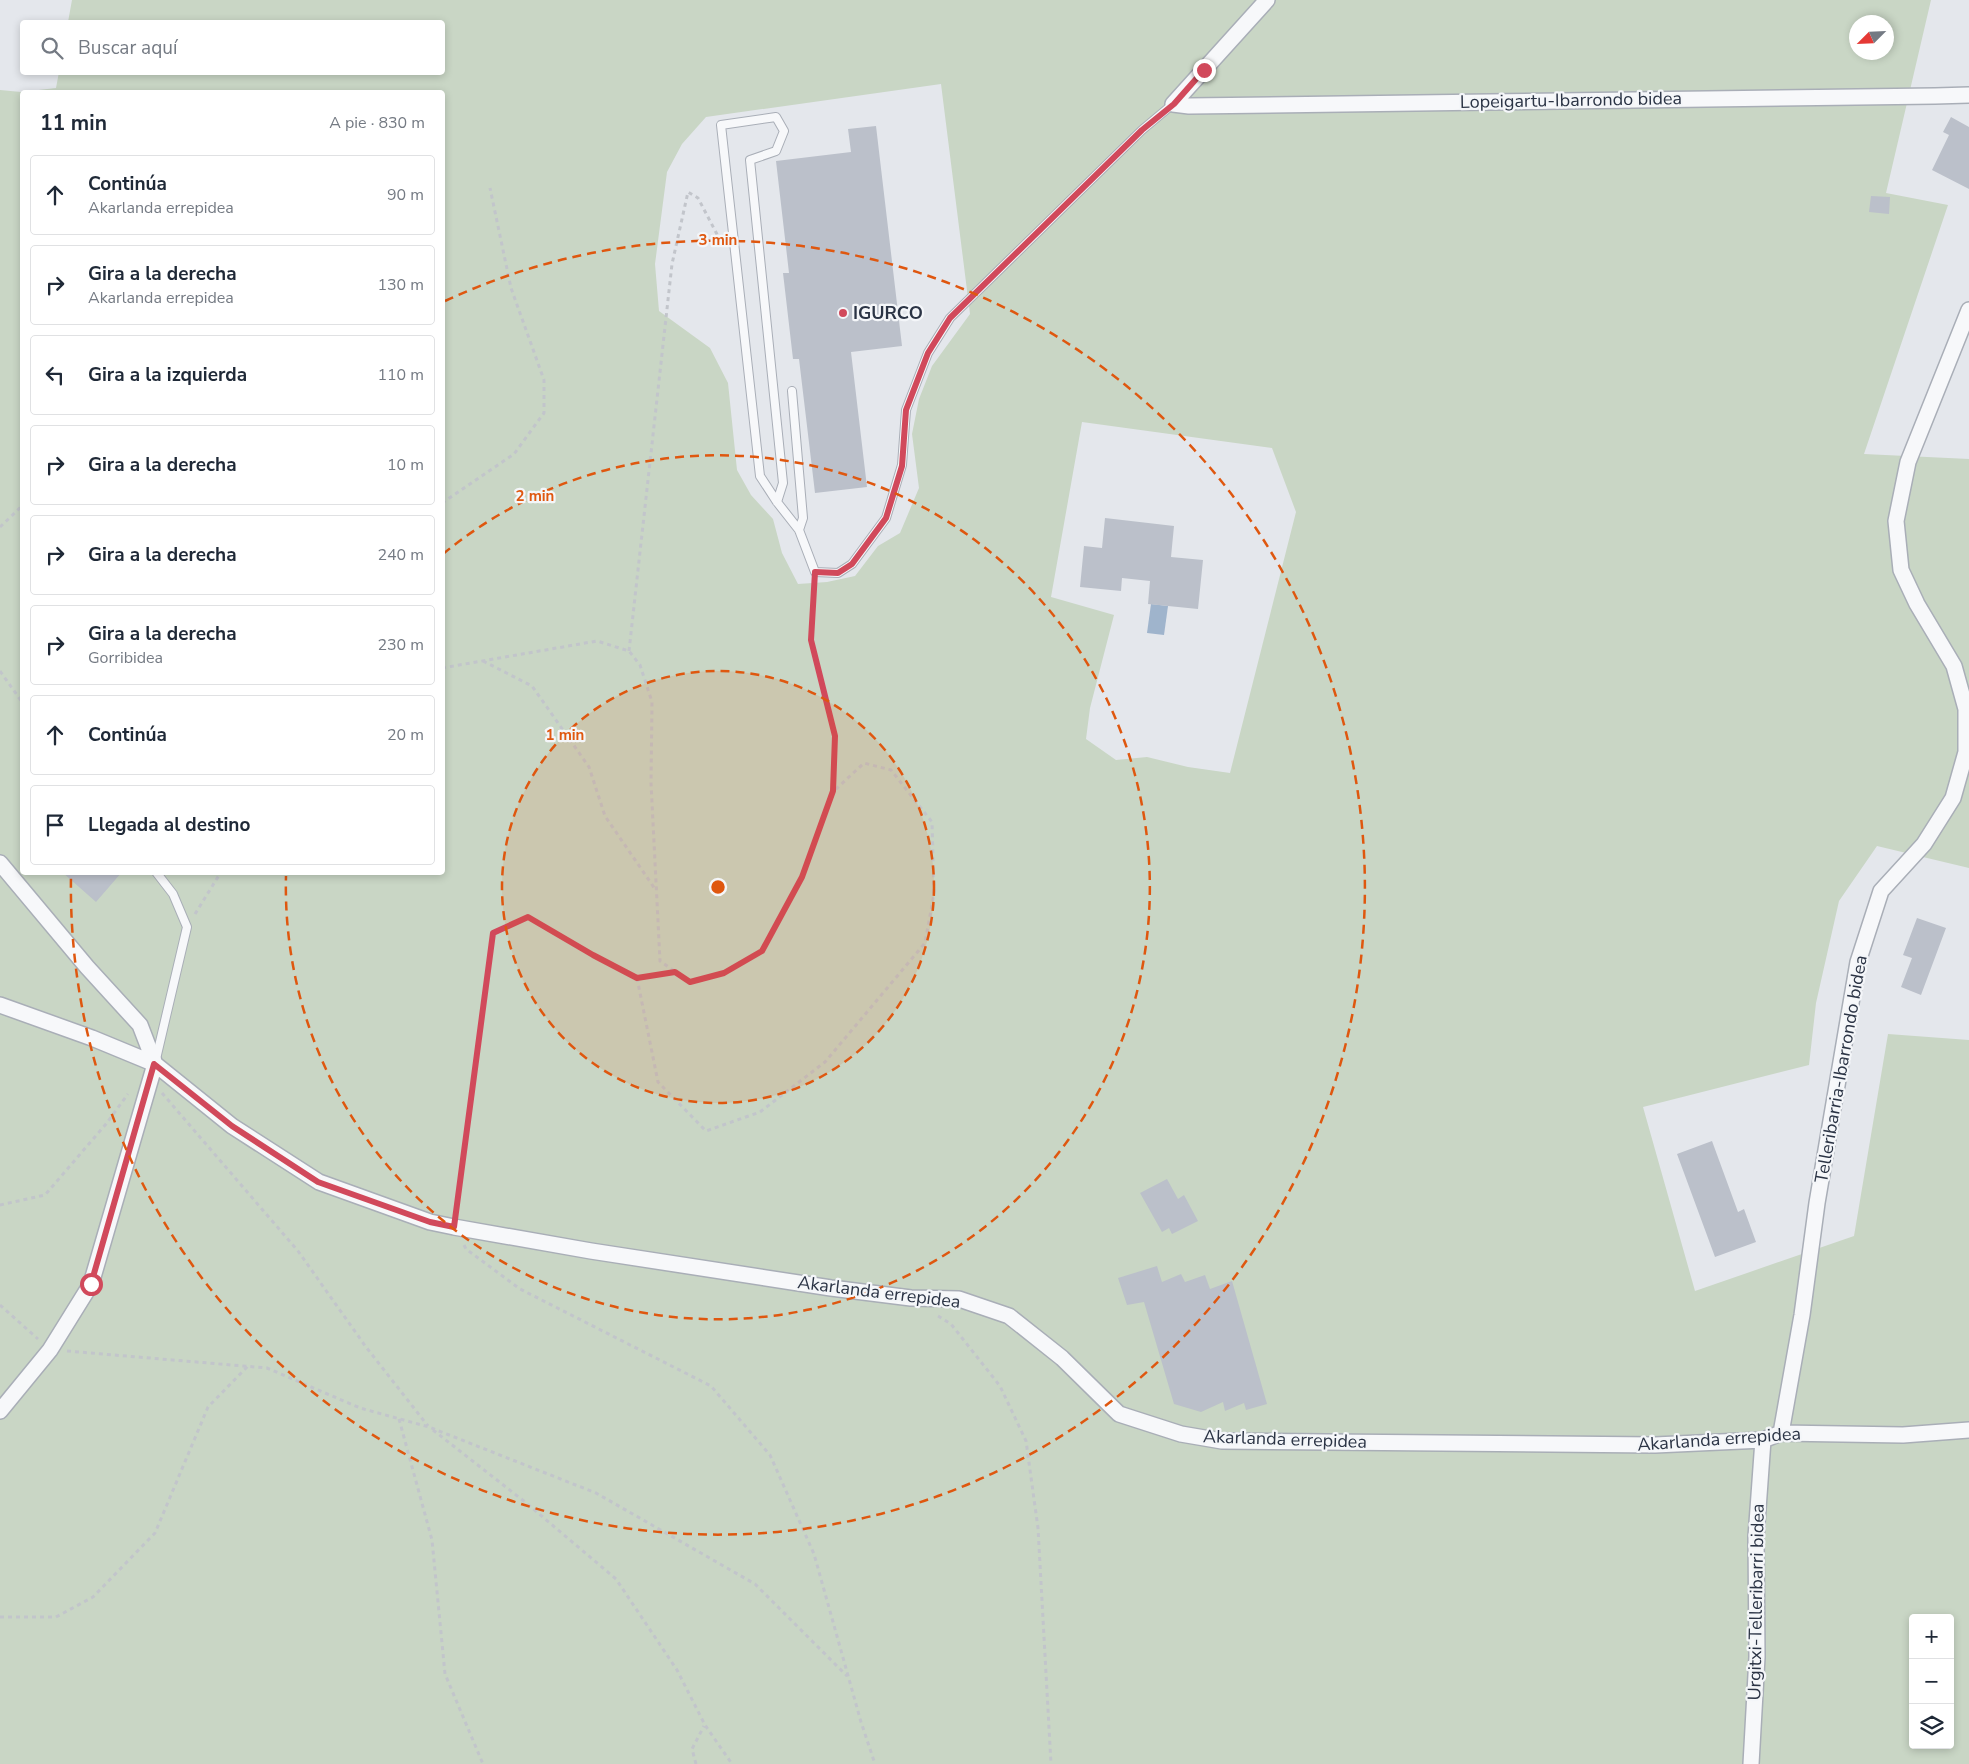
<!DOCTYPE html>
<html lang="es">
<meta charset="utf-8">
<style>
body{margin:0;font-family:"Nunito Sans",sans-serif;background:#f6f6f7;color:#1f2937}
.controls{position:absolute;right:15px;bottom:15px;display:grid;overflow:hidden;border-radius:5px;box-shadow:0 2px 8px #0003}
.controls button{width:45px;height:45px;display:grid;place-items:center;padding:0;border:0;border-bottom:1px solid #e0e1e3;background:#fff;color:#1f2937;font:25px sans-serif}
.compass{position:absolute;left:1849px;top:15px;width:45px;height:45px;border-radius:50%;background:#fff;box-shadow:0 2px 8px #0003;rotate:246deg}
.stop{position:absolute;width:15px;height:15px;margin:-11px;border:4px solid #d1495b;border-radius:50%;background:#fff}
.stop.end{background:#d1495b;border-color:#fff;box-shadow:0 1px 5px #0008}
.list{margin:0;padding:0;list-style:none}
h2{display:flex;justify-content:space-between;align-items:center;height:65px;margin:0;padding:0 20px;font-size:21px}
h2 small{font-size:16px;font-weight:400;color:#747a83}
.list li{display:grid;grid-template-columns:32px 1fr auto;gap:15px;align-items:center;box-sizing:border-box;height:80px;margin:0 10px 10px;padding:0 10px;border:1px solid #e0e1e3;border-radius:5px}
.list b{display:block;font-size:19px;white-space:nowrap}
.list p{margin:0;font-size:16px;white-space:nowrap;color:#747a83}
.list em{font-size:16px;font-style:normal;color:#747a83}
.icon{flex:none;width:28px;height:28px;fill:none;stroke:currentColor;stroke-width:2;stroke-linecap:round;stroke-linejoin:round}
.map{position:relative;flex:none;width:1969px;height:1764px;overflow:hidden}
.search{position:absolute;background:#fff;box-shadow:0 2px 8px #0003;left:20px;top:20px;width:425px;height:55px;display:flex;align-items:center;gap:12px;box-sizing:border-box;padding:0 18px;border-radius:5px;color:#747a83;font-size:19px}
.panel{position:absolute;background:#fff;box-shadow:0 2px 8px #0003;left:20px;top:90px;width:425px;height:785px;border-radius:5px}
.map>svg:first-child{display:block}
.green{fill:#c9d6c5;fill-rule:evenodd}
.water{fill:#9fb4cc}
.building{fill:#bbc0ca}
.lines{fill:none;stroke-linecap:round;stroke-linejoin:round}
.service-casing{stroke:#a9aeb7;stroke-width:10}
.minor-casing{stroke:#a9aeb7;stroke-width:18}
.path{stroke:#c2c5cb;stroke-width:3;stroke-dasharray:4 4;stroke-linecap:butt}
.service{stroke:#f7f8fa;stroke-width:8}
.minor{stroke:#f7f8fa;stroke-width:15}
.route{stroke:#d1495b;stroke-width:6}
.ring{fill:none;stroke:#df570f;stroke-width:2.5;stroke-dasharray:9 6}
.poi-dot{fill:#d1495b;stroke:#f4f6f9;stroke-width:2}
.labels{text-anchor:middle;stroke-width:4.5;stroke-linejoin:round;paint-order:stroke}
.street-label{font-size:18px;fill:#2b3445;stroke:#f4f6f9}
.poi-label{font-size:18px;font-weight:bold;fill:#2b3445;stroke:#f4f6f9;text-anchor:start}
.centre{fill:#df570f;stroke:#f4f6f9;stroke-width:2.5}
.ring-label{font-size:15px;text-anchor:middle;font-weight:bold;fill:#df570f;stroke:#f4f6f9;stroke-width:4.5;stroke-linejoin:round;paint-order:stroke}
</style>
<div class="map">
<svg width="1969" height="1764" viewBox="0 0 1969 1764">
<rect width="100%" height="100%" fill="#e4e7ec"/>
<path class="green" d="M72 0H1931L1886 193 1948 205 1864 454 1969 459V868L1877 846 1839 901 1816 1003 1809 1065 1643 1107 1695 1291 1854 1236 1888 1034 1969 1040V1764H0V90L21 92 56 88 59 72H442V22H68ZM1856 22H1886V52H1856ZM941 84 970 314 932 366 919 399 912 434 919 488 900 533 878 546 855 576 827 582 798 584 782 553 773 519 751 495 737 470 728 383 710 348 659 311 655 264 667 172 682 144 706 117ZM22 92H442V872H22ZM1082 422 1272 448 1296 512 1230 773 1188 767 1147 757 1116 760 1086 739 1090 708 1114 615 1051 597ZM1913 1618H1950V1745H1913Z"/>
<path class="water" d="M1151 604 1168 606 1164 635 1147 633Z"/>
<path class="building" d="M1951 117 1969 127V189L1932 170 1949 135 1943 132Z
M876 126 902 346 851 352 867 487 815 493 799 359H793L783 273H789L776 161 851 152 848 129Z
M1871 196 1890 197 1889 214 1869 212Z
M1105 518 1174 526 1171 557 1203 560 1198 609 1148 604 1150 581 1122 578 1121 591 1080 587 1084 546 1102 548Z
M62 872H122L96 902Z
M1917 918 1946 928 1921 995 1901 987 1912 958 1903 955Z
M1712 1141 1738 1212 1744 1209 1756 1242 1715 1257 1677 1154Z
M1167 1179 1178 1199 1184 1195 1198 1221 1172 1234 1169 1228 1162 1232 1140 1193Z
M1157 1266 1162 1282 1181 1274 1185 1282 1205 1275 1210 1289 1232 1281 1267 1404 1246 1410 1244 1403 1225 1411 1223 1402 1201 1412 1174 1404 1144 1302 1127 1305 1118 1278Z"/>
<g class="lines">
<g class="service-casing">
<path id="service" d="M792 391 803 518 799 530
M777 502 783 483 750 160 776 151 784 131 776 117 721 125 760 476 777 502 799 530 815 572 838 573 852 564 886 518 902 465 906 410 928 353 950 318 1142 130 1173 104
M156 1059 187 927 173 894 156 872"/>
</g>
<g class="minor-casing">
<path id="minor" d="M1173 104 1189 106 1935 96 1969 95
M1173 104 1267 0
M0 863 87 967 140 1025 155 1064 232 1126 319 1182 430 1222 454 1227 591 1251 831 1288 911 1298 959 1299 1009 1316 1062 1358 1119 1414 1181 1434 1222 1441 1655 1445 1763 1440 1781 1433 1903 1435 1969 1430
M0 1005 92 1038 155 1064 91 1284 50 1350 0 1411
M1781 1433 1802 1315 1817 1203 1858 962 1881 891 1924 844 1953 798 1966 752V709L1954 666 1917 604 1901 570 1896 521 1908 462 1969 310
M1751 1764 1757 1657 1756 1537 1763 1440"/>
</g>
<path class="path" d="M442 503 514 454 544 413V380L511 288 490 188
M0 527 22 506
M629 651 672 264 688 192 698 198 720 240
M483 661 532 686 589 767 605 816 655 889
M442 668 597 641 629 651 640 665 652 702 651 783 660 961 690 982 724 973 762 951 802 877 833 791 835 736 811 640 814 582
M0 671 22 702
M195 914 221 872
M637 978 658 1082 706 1131 760 1112 825 1062 925 943 934 894 932 822 891 770 864 763 834 791
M162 1093 298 1251 366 1347 428 1426
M0 1205 45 1195 106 1124 128 1094
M456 1211 493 933 528 917 593 955 637 978 675 972
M464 1245 466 1249 520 1289 711 1386 770 1455 814 1554 861 1722 875 1764
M0 1305 38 1339
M938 1316 951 1324 1000 1386 1026 1441 1038 1528 1051 1764
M67 1351 267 1368 360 1408 429 1427 596 1493 755 1584 847 1676
M399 1419 432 1540 445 1674 483 1764
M433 1430 525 1502 616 1579 677 1670 705 1725 732 1764
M0 1617H56L93 1597 155 1533 208 1407 248 1366
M696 1764 692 1749 704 1726"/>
<use href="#service" class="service"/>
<use href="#minor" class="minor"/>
</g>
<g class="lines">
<path class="route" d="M91 1284 154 1064 232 1126 318 1182 430 1222 454 1227 493 933 528 917 593 955 637 978 675 972 690 982 724 973 762 951 802 877 833 791 835 736 811 640 815 572 838 573 852 564 886 518 902 466 906 410 928 353 950 318 1142 130 1174 104 1204 70"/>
</g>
<circle cx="718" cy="887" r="216" fill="#df570f" fill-opacity=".12"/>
<g class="ring">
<circle cx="718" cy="887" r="216"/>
<path d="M443 554A432 432 0 1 1 286 876"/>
<path d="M445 301A647 647 0 1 1 71 876"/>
</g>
<circle class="poi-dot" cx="843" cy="313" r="5"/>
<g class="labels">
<g class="street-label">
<text transform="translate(1571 100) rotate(-1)" y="6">Lopeigartu-Ibarrondo bidea</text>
<text transform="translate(1841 1069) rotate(-80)" y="6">Telleribarria-Ibarrondo bidea</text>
<text transform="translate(879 1292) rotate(7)" y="6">Akarlanda errepidea</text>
<text transform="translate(1285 1439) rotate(2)" y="6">Akarlanda errepidea</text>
<text transform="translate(1719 1439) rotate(-4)" y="6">Akarlanda errepidea</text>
<text transform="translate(1756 1602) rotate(-89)" y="6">Urgitxi-Telleribarri bidea</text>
</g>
<g class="poi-label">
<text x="853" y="319">IGURCO</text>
</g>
</g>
<circle cx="718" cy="887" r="8" class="centre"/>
<g class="ring-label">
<text x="718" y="245">3 min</text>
<text x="535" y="501">2 min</text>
<text x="565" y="740">1 min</text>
</g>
</svg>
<div class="controls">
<button>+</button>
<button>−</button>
<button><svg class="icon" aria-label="layers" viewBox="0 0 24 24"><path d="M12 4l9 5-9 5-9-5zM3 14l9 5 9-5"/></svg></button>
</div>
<svg class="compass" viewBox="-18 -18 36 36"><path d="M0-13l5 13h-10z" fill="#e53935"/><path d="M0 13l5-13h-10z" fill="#747a83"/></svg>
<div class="stop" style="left:91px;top:1284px"></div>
<div class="stop end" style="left:1204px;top:70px"></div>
<div class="search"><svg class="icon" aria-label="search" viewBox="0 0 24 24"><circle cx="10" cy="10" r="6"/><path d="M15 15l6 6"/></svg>Buscar aquí</div>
<section class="panel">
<h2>11 min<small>A pie · 830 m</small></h2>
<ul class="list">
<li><svg class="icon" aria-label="ahead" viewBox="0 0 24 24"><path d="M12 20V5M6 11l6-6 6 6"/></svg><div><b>Continúa</b><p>Akarlanda errepidea</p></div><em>90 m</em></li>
<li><svg class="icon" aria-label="right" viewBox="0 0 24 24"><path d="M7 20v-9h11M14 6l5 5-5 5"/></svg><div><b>Gira a la derecha</b><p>Akarlanda errepidea</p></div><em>130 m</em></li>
<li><svg class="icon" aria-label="left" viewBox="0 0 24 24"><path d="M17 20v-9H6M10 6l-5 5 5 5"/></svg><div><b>Gira a la izquierda</b></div><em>110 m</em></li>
<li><svg class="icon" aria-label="right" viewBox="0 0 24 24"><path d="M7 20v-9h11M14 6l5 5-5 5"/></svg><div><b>Gira a la derecha</b></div><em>10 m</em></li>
<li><svg class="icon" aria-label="right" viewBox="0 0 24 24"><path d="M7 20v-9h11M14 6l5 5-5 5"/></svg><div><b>Gira a la derecha</b></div><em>240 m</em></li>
<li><svg class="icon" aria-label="right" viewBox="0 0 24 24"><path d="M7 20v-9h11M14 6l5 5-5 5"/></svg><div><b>Gira a la derecha</b><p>Gorribidea</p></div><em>230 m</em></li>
<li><svg class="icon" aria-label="ahead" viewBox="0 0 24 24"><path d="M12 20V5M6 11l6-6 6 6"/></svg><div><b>Continúa</b></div><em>20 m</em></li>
<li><svg class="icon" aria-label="arrive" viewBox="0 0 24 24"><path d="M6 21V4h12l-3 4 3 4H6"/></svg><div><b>Llegada al destino</b></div></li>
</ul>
</section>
</div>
